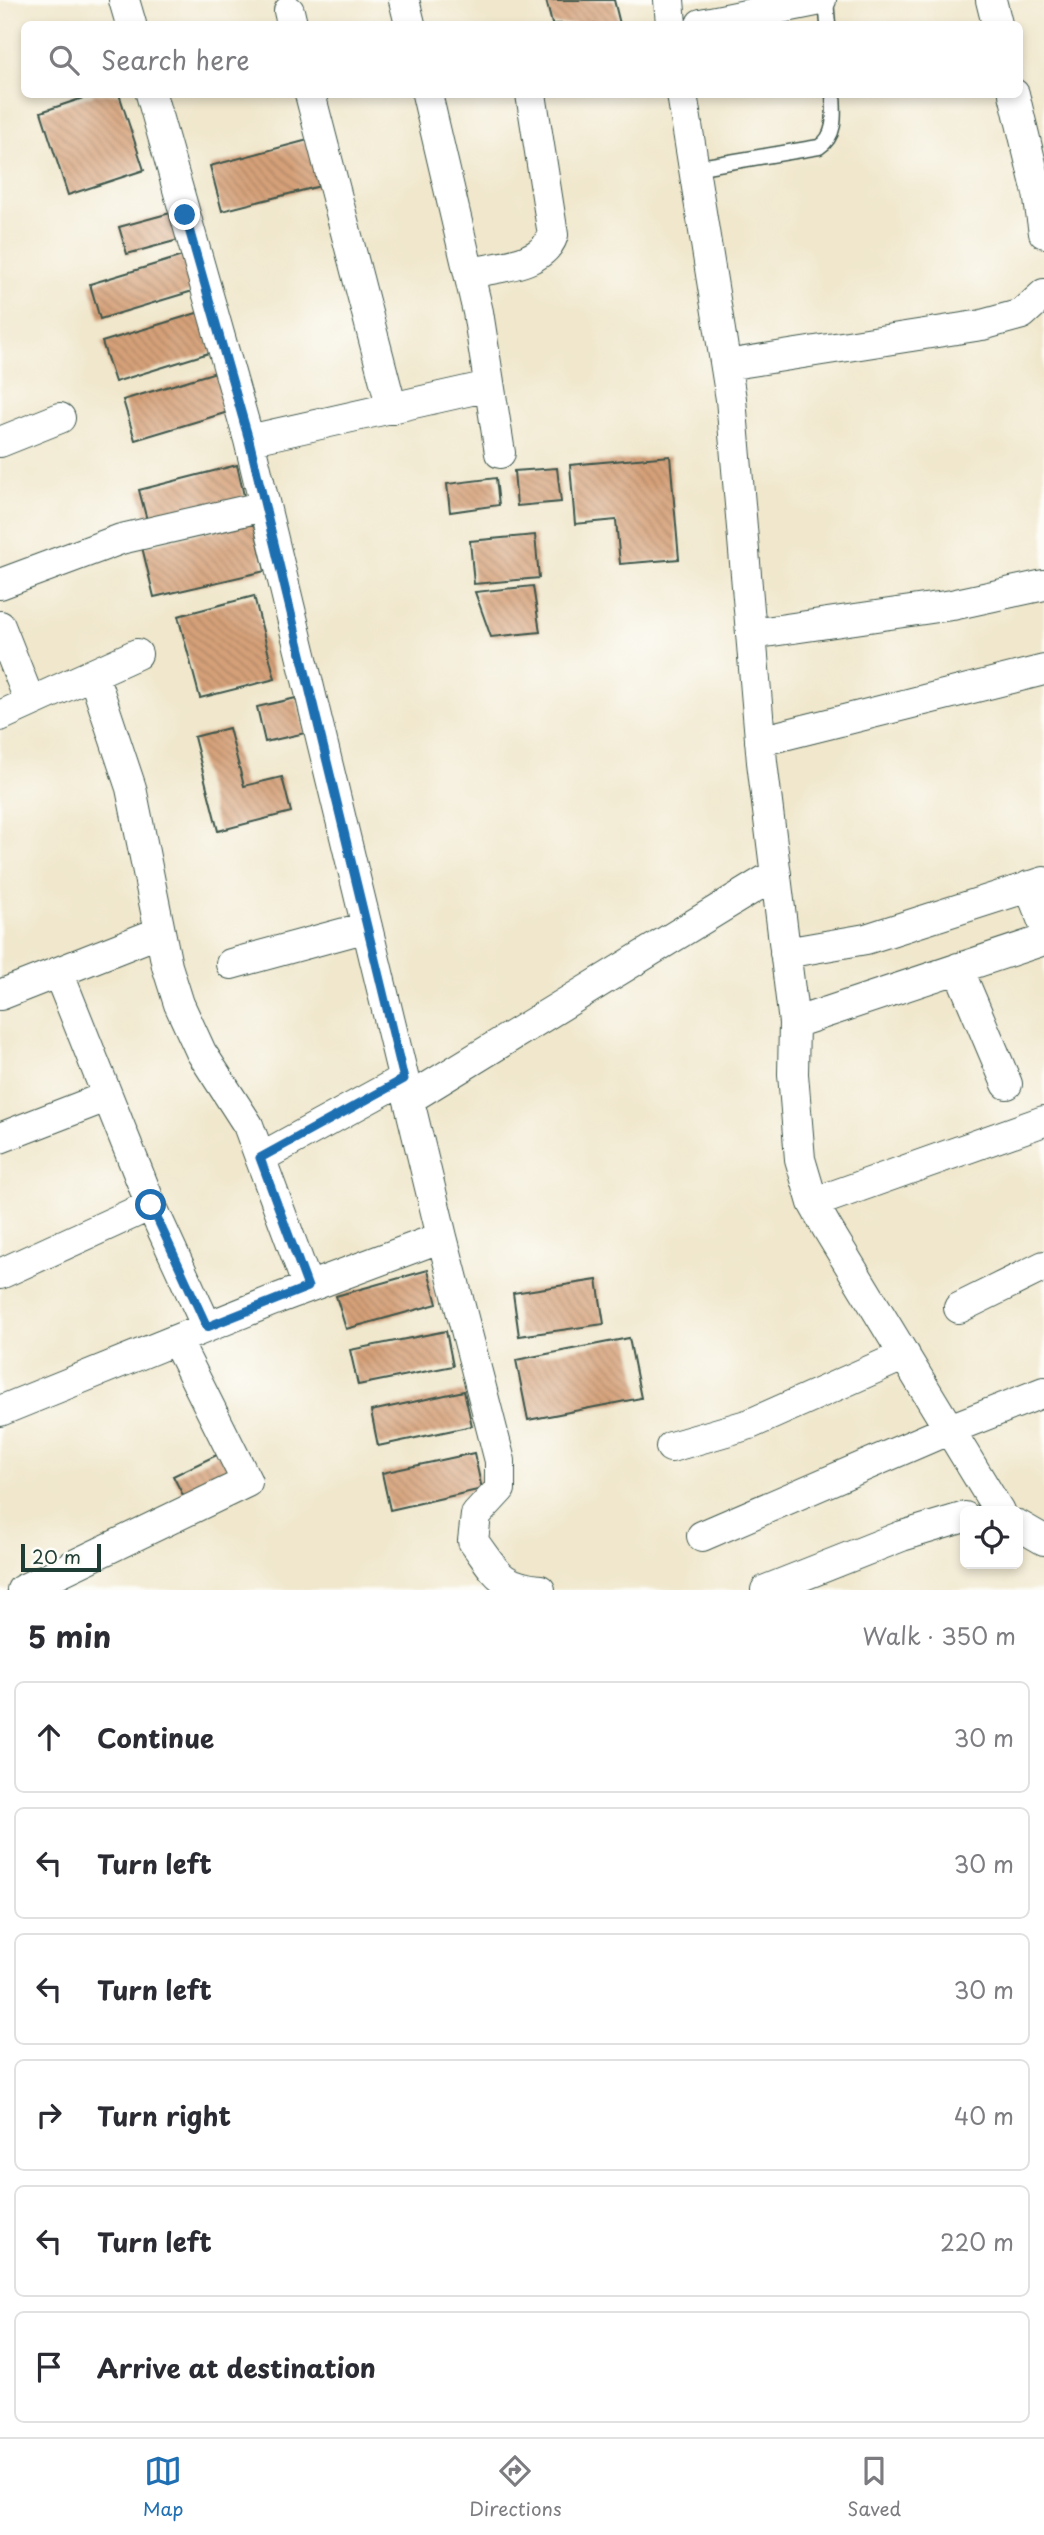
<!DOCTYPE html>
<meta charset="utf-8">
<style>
body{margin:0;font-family:"Playpen Sans",sans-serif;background:#f2f2f3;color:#2b2b33}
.controls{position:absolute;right:21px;bottom:21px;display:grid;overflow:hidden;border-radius:10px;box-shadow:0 4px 10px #0003}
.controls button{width:63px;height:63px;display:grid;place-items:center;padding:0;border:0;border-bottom:2px solid #e1e1e2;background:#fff;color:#2b2b33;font:35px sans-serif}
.scale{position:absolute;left:21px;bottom:18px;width:80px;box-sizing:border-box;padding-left:7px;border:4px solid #1f3d34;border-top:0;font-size:19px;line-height:24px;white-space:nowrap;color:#1f3d34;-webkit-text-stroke:5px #fdfcf7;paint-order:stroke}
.stop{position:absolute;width:21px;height:21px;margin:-16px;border:5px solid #1f6fb2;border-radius:50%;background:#fff}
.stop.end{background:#1f6fb2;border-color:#fff;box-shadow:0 2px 7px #0008}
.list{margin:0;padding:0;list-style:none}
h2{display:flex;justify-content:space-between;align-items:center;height:91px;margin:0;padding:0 28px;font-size:30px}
h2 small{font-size:23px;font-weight:400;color:#7c7c81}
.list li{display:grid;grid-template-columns:46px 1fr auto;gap:21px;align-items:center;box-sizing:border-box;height:112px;margin:0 14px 14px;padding:0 14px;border:2px solid #e1e1e2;border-radius:10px}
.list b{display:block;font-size:26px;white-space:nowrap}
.list em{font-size:23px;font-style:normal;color:#7c7c81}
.icon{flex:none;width:38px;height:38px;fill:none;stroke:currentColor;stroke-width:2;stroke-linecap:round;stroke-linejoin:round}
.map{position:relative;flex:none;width:1044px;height:1590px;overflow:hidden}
.search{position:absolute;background:#fff;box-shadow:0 4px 10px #0003;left:21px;right:21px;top:21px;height:77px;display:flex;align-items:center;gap:18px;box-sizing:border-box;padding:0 24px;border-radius:10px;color:#7c7c81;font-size:26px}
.sheet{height:847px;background:#fff}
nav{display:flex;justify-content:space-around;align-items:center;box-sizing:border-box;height:98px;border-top:2px solid #e1e1e2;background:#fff;font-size:19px;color:#7c7c81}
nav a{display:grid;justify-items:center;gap:4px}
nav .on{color:#1f6fb2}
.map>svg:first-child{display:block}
.building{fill:url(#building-back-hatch)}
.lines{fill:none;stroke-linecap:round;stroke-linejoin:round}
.lane-casing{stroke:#3e564b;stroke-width:17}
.street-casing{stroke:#3e564b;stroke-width:32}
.lane{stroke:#fff;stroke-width:14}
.street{stroke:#fff;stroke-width:30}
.route{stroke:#1f6fb2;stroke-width:9}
</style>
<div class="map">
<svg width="1044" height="1590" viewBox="0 0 1044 1590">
<defs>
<pattern id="building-back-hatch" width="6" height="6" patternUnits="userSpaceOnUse" patternTransform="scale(1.75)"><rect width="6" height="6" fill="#d6a179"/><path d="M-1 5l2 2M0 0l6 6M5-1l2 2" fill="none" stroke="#ad8464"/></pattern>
</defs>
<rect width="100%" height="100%" fill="#fdfcf7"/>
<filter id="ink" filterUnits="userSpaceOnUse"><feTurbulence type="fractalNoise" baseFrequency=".0143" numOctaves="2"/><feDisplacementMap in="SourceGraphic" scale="14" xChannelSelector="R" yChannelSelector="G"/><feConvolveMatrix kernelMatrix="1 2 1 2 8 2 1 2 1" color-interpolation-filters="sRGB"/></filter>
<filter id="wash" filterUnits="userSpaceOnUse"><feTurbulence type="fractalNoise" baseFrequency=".00686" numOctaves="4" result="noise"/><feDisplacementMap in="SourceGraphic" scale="28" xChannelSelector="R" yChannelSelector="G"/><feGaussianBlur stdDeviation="1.57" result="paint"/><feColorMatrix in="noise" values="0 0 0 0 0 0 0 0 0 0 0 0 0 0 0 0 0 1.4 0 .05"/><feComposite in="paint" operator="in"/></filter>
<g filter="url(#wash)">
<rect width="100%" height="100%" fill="#f0e7cc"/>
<g id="blocks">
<path class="building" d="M546 0H614L620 24H552Z
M95 94H119L144 170 68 195 41 112Z
M308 140 320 186 222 211 210 166Z
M174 212 182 239 127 254 119 227Z
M186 255 196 290 100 319 90 284Z
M200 312 212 352 115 382 102 342Z
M216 372 228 412 135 440 123 400Z
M670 456 679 559 620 564 616 520 575 524 570 465Z
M237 465 245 500 148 524 139 490Z
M557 468 561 502 517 506 514 471Z
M496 478 499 505 450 512 447 484Z
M253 521 265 571 154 597 142 547Z
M535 535 539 578 474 584 470 541Z
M533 586 540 632 491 637 475 592Z
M254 596 275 679 200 698 178 616Z
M296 698 305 733 265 742 257 707Z
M229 728 244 786 282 777 291 812 218 831 194 737Z
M428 1270 437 1304 346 1329 336 1296Z
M597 1280 604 1324 519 1336 513 1293Z
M446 1331 453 1366 358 1385 350 1350Z
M629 1338 641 1398 528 1420 516 1360Z
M464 1391 472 1426 378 1446 371 1411Z
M227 1450 240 1477 187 1503 173 1476Z
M474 1453 482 1489 390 1510 382 1473Z"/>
</g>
</g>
<g filter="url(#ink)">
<use href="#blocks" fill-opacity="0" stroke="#3e564b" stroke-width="2"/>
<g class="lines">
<g class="lane-casing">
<path id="lane" d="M826 0 828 24
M694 168 819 147C837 136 834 113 833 94"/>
</g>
<g class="street-casing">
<path id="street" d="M124 0 131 24
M404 0 410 24
M669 0 671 24
M991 0 997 24
M289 11 292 24
M701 24 821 0
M151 94 249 440 442 1237 500 1461V1489L476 1515 473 1541C496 1572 499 1586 540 1590
M310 94 392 409
M427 94 478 312 500 453
M682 94 731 399 762 762 794 1023 793 1074 800 1159 813 1203 827 1228 999 1511
M1014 94 1038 193 1044 233
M469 273C496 267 543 266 553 235L531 94
M726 365 982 325 1022 314 1044 294
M249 440 489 386
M0 442 60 418
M0 584 121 539 265 506
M0 626 30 702
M751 634 952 605 1044 585
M93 674 131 788 167 966 179 1004 201 1052 248 1125 308 1287
M0 716 137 654
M760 741 1044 670
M1029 886 1044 924
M785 953 866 939 1044 882
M231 964 367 927
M958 968 1007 1084
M58 972 151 1205 207 1327
M0 995 160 932
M794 1023 1044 940
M409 1099 776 874
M0 1138 106 1097
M260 1158 404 1079
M813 1203 1044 1121
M0 1274 151 1205
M959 1308 1044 1266
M0 1411 279 1298 442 1237
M671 1447 750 1424 905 1355
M1018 1525 1044 1540
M702 1536 950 1429 1044 1392
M22 1590 247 1482 176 1340
M766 1590 902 1536 965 1517"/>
</g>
<use href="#lane" class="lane"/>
<use href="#street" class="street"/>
</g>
</g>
<g class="lines" filter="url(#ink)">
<path class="route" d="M151 1205 207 1327 308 1287 260 1158 404 1079 249 440 185 215"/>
</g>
</svg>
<div class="controls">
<button><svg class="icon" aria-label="locate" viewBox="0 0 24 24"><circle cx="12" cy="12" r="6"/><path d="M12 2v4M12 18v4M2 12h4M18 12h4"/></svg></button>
</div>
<div class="scale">20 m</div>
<div class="stop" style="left:151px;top:1205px"></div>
<div class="stop end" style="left:185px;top:215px"></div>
<div class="search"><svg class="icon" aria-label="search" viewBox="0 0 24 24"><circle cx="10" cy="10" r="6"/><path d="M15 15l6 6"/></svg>Search here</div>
</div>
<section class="sheet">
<h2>5 min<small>Walk · 350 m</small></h2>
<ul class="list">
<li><svg class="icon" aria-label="ahead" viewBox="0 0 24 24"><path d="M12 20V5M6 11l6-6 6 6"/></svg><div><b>Continue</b></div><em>30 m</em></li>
<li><svg class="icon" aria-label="left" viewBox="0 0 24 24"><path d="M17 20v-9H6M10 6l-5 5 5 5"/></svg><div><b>Turn left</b></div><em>30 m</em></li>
<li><svg class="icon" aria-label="left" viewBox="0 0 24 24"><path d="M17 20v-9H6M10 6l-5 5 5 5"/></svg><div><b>Turn left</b></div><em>30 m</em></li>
<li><svg class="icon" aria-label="right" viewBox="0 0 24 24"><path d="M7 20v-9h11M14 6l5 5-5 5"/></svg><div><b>Turn right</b></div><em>40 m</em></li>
<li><svg class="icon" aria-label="left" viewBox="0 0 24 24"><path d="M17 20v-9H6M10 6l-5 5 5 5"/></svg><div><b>Turn left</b></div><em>220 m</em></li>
<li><svg class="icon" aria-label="arrive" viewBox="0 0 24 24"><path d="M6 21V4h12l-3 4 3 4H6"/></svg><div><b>Arrive at destination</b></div></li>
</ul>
</section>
<nav>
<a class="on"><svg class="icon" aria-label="map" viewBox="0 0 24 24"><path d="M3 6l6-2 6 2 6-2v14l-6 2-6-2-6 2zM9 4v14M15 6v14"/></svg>Map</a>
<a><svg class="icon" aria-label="directions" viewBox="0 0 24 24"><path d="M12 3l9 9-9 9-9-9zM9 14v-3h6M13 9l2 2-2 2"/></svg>Directions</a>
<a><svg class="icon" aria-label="saved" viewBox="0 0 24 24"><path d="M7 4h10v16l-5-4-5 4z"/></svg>Saved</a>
</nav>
